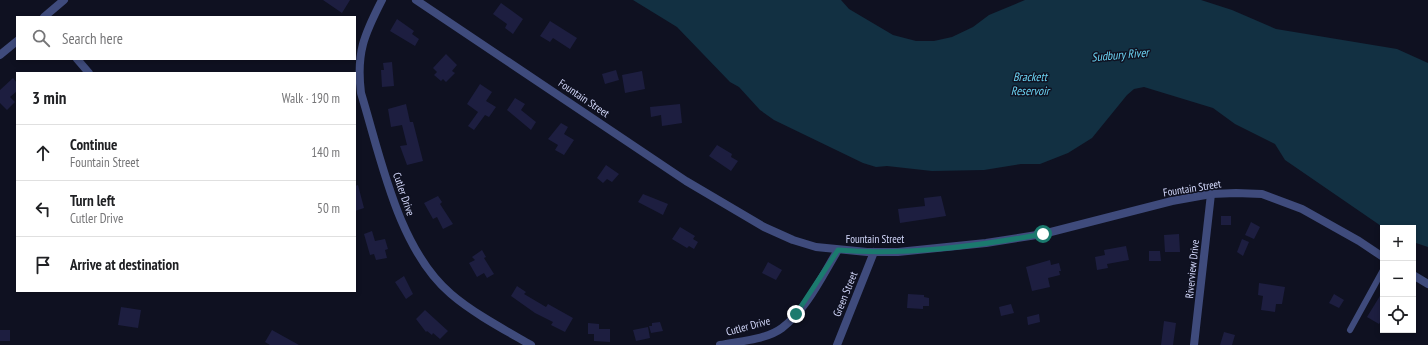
<!DOCTYPE html>
<meta charset="utf-8">
<style>
body{margin:0;font-family:"PT Sans Narrow",sans-serif;background:#f6f6f6;color:#202124}
.controls{position:absolute;right:12px;bottom:12px;display:grid;overflow:hidden;border-radius:0px;box-shadow:0 2px 6px #0003}
.controls button{width:36px;height:36px;display:grid;place-items:center;padding:0;border:0;border-bottom:1px solid #e0e0e0;background:#fff;color:#202124;font:20px sans-serif}
.stop{position:absolute;width:12px;height:12px;margin:-9px;border:3px solid #1b7a6e;border-radius:50%;background:#fff}
.stop.end{background:#1b7a6e;border-color:#fff;box-shadow:0 1px 4px #0008}
.list{margin:0;padding:0;list-style:none}
h2{display:flex;justify-content:space-between;align-items:center;height:52px;margin:0;padding:0 16px;font-size:17px}
h2 small{font-size:13px;font-weight:400;color:#757577}
.list li{display:grid;grid-template-columns:26px 1fr auto;gap:12px;align-items:center;box-sizing:border-box;height:56px;padding:0 16px;border-top:1px solid #e0e0e0}
.list b{display:block;font-size:15px;white-space:nowrap}
.list p{margin:0;font-size:13px;white-space:nowrap;color:#757577}
.list em{font-size:13px;font-style:normal;color:#757577}
.icon{flex:none;width:22px;height:22px;fill:none;stroke:currentColor;stroke-width:2;stroke-linecap:round;stroke-linejoin:round}
.map{position:relative;flex:none;width:1428px;height:345px;overflow:hidden}
.search{position:absolute;background:#fff;box-shadow:0 2px 6px #0003;left:16px;top:16px;width:340px;height:44px;display:flex;align-items:center;gap:10px;box-sizing:border-box;padding:0 14px;border-radius:0px;color:#757577;font-size:15px}
.panel{position:absolute;background:#fff;box-shadow:0 2px 6px #0003;left:16px;top:72px;width:340px;height:220px;border-radius:0px}
.map>svg:first-child{display:block}
.water{fill:#123042}
.building{fill:#1d1e40}
.lines{fill:none;stroke-linecap:round;stroke-linejoin:round}
.service{stroke:#3f4b7c;stroke-width:6}
.minor{stroke:#3f4b7c;stroke-width:8}
.tertiary{stroke:#3f4b7c;stroke-width:8}
.route{stroke:#1b7a6e;stroke-width:5}
.labels{text-anchor:middle;stroke-width:3;stroke-linejoin:round;paint-order:stroke}
.street-label{font-size:11px;fill:#d3d8fb;stroke:#0f1121}
.water-label{font-size:12px;font-style:italic;fill:#6bd3f2;stroke:#0f1121}
</style>
<div class="map">
<svg width="1428" height="345" viewBox="0 0 1428 345">
<rect width="100%" height="100%" fill="#0f1121"/>
<path class="water" d="M633 0H841L849 9 893 35 916 41H934L952 37 973 27 989 15 1025 0H1201L1232 10 1276 29 1397 49 1428 63V247L1413 242V228H1384L1285 160 1275 144 1235 124 1213 108 1144 87 1134 89 1127 95 1092 138 1068 153 1040 164H1021L984 170 932 171 887 166 876 167 863 163 774 120 760 110 739 87 730 82 677 27Z"/>
<path class="building" d="M323 0H350L342 13Z
M501 3 523 19 513 34 505 28 507 24 493 14Z
M397 19 414 31 412 34 419 39 415 46 390 31Z
M550 21 577 38 570 49 553 38 550 42 540 36Z
M446 54 457 65 452 71 455 73 446 82 443 79 441 81 434 75 437 72 433 68Z
M392 62 394 86 382 87 381 70H384L383 63Z
M616 70 619 80 605 84 602 74Z
M642 71 645 89 625 93 622 75Z
M13 78 17 83V91L10 97 15 102 7 110 0 103V90Z
M480 84 492 92 486 101 496 107 489 117 485 115 474 130 468 126 478 112 467 104Z
M515 98 525 104 521 110 536 122 531 130 507 110Z
M406 104 410 122H413L423 161 407 165 400 146 407 145 402 125 391 127 388 109Z
M680 104 682 123 662 126 661 115 651 117 650 107Z
M561 123 568 127 564 134 574 140 564 155 555 150 558 145 548 139Z
M717 145 732 154 731 157 738 161 731 171 709 156Z
M606 165 619 174 612 182 607 179 603 183 597 178Z
M358 185 364 208 355 211V186Z
M643 194 668 204 663 215 638 202Z
M438 196 442 202 440 204 453 224 443 229 437 217 433 219 424 203Z
M941 196 946 216 900 223 898 209 925 206 924 198Z
M1221 216H1231V225H1221Z
M1251 222 1260 227 1254 239 1245 235Z
M680 227 695 236 693 239 698 242 694 249 689 246 687 248 672 239Z
M372 231 375 241 385 239 388 249 385 250 387 258 376 260 374 254 370 255 364 234Z
M1179 234 1180 252H1165L1164 235Z
M1242 239 1249 242 1243 256 1237 252Z
M1126 246 1129 260 1107 264 1108 268 1097 270 1095 257 1105 255 1104 250Z
M482 250 486 257 484 258 494 274 487 278 484 273 477 277 469 263 475 260 472 257Z
M1149 251H1160L1161 261H1149Z
M1050 260 1051 265 1059 263 1061 271H1059L1060 275 1048 278 1050 287 1032 291 1026 267Z
M768 262 782 270 776 280 762 273Z
M404 276 413 294 406 299 395 282Z
M1259 283 1285 287 1282 304H1276L1275 312 1261 310 1263 296 1258 295Z
M517 286 526 292 524 294 546 307 548 304 573 318 565 332 551 325 553 322 535 313 511 296Z
M1383 291V317L1379 324 1367 317Z
M908 294 924 295V297L929 298V306H923V309L907 308Z
M1334 294 1344 300 1339 308 1329 303Z
M1011 304 1014 313 1001 316 999 307Z
M121 307 141 310 138 328 118 325Z
M425 310 448 331 440 339 433 333 432 335 427 331 426 332 416 319Z
M1039 314 1040 322 1028 325 1027 317Z
M1164 321 1176 323 1173 345H1161Z
M660 322 663 331 651 333 649 326H652V323Z
M588 323 599 324V329H610V342L594 341V334H588Z
M648 327 650 338 636 341 633 330Z
M0 330H10V341H0Z
M272 330 299 345H270L265 342Z
M1224 332 1235 335 1232 345H1220Z"/>
<g class="lines">
<path class="service" d="M1350 330 1383 270"/>
<path class="minor" d="M382 0C364 35 356 53 361 93 381 158 398 249 451 294 473 313 505 330 531 345
M77 59 89 73
M720 345C739 341 766 340 782 328 807 309 822 276 838 250
M837 345 874 252
M1194 345 1211 194"/>
<path class="tertiary" d="M416 0 686 181 764 227 793 240 816 247 867 252H898L986 243 1043 234 1172 201 1211 194 1236 193 1262 194 1302 209 1359 241 1383 257
M44 17 64 0
M0 55 17 41
M1413 275 1428 284"/>
</g>
<g class="lines">
<path class="route" d="M796 314 838 250C905 256 977 246 1043 234"/>
</g>
<g class="labels">
<g class="street-label">
<text transform="translate(584 98) rotate(34)" y="4">Fountain Street</text>
<text transform="translate(1192 188) rotate(-9)" y="4">Fountain Street</text>
<text transform="translate(404 194) rotate(71)" y="4">Cutler Drive</text>
<text x="875" y="243">Fountain Street</text>
<text transform="translate(1192 269) rotate(-84)" y="4">Riverview Drive</text>
<text transform="translate(845 294) rotate(-68)" y="4">Green Street</text>
<text transform="translate(748 326) rotate(-15)" y="4">Cutler Drive</text>
</g>
<g class="water-label">
<text transform="translate(1120 55) rotate(-5)" y="4">Sudbury River</text>
<text x="1030" y="81">Brackett<tspan x="1030" dy="14">Reservoir</tspan></text>
</g>
</g>
</svg>
<div class="controls">
<button>+</button>
<button>−</button>
<button><svg class="icon" aria-label="locate" viewBox="0 0 24 24"><circle cx="12" cy="12" r="6"/><path d="M12 2v4M12 18v4M2 12h4M18 12h4"/></svg></button>
</div>
<div class="stop" style="left:1043px;top:234px"></div>
<div class="stop end" style="left:796px;top:314px"></div>
<div class="search"><svg class="icon" aria-label="search" viewBox="0 0 24 24"><circle cx="10" cy="10" r="6"/><path d="M15 15l6 6"/></svg>Search here</div>
<section class="panel">
<h2>3 min<small>Walk · 190 m</small></h2>
<ul class="list">
<li><svg class="icon" aria-label="ahead" viewBox="0 0 24 24"><path d="M12 20V5M6 11l6-6 6 6"/></svg><div><b>Continue</b><p>Fountain Street</p></div><em>140 m</em></li>
<li><svg class="icon" aria-label="left" viewBox="0 0 24 24"><path d="M17 20v-9H6M10 6l-5 5 5 5"/></svg><div><b>Turn left</b><p>Cutler Drive</p></div><em>50 m</em></li>
<li><svg class="icon" aria-label="arrive" viewBox="0 0 24 24"><path d="M6 21V4h12l-3 4 3 4H6"/></svg><div><b>Arrive at destination</b></div></li>
</ul>
</section>
</div>
